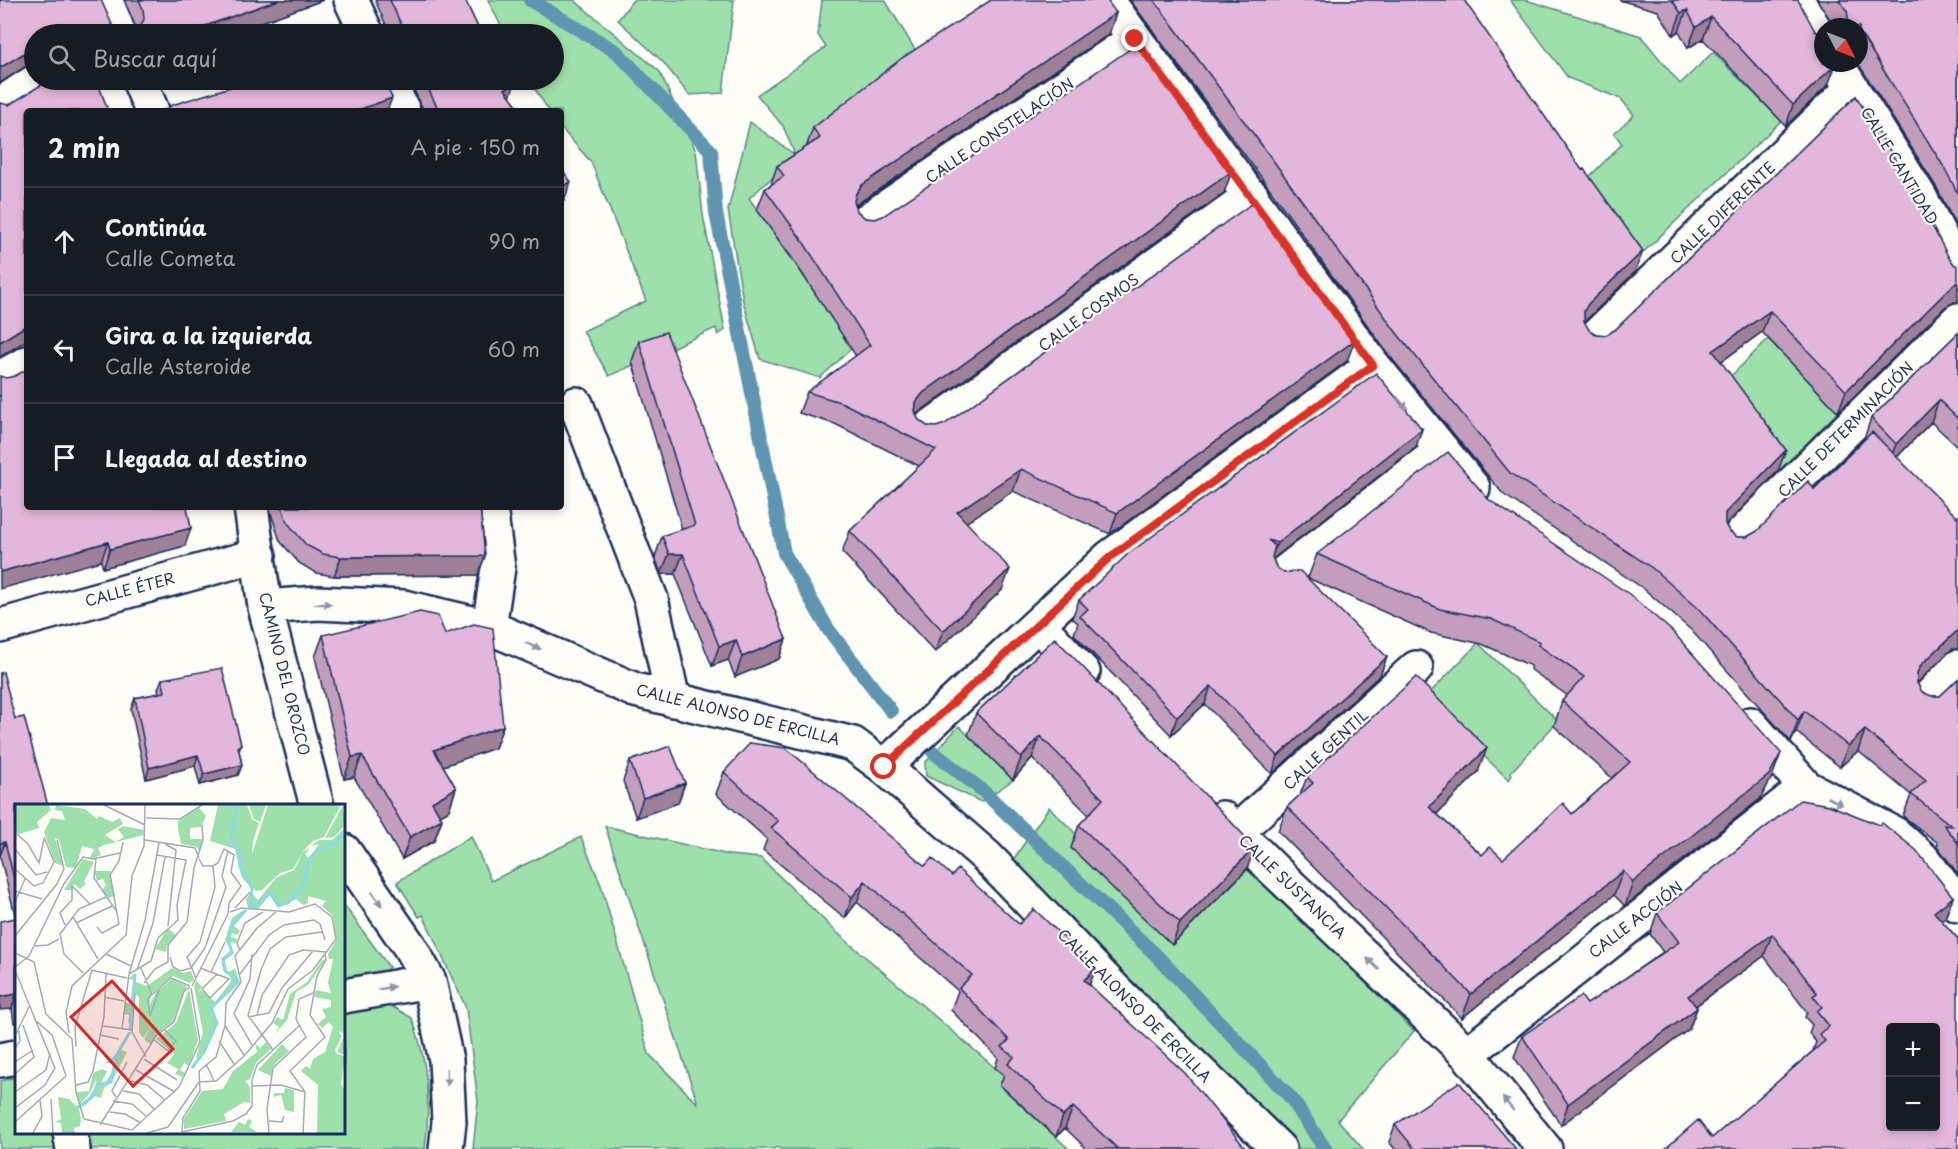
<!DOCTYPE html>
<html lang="es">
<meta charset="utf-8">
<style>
body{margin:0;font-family:"Playpen Sans",sans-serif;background:#20242c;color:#f1f3f6}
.controls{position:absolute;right:18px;bottom:18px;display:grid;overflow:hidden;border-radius:6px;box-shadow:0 3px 9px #0003}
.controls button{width:54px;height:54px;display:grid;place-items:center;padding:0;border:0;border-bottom:2px solid #363941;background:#171b24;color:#f1f3f6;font:30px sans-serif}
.compass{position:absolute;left:1814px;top:18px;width:54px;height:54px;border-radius:50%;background:#171b24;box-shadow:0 3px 9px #0003;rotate:132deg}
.stop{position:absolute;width:18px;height:18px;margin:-14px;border:4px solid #d93025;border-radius:50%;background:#fff}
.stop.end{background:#d93025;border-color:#fff;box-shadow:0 2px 6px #0008}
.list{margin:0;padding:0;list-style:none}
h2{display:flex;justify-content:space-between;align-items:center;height:78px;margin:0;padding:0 24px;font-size:26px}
h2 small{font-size:20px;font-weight:400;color:#9ea1a6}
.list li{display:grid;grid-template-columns:39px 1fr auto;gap:18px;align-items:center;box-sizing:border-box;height:108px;padding:0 24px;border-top:2px solid #363941}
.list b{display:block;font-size:22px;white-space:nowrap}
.list p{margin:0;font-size:20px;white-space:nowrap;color:#9ea1a6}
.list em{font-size:20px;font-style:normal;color:#9ea1a6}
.icon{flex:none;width:33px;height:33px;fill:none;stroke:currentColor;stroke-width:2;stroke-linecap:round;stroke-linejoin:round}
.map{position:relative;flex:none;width:1958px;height:1149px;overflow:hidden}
.search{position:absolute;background:#171b24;box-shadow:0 3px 9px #0003;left:24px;top:24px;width:540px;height:66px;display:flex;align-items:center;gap:15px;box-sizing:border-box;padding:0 21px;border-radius:33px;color:#9ea1a6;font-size:22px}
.panel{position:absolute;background:#171b24;box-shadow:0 3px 9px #0003;left:24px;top:108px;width:540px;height:402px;border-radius:6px}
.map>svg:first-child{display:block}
.green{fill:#9ee0ab;stroke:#5c8884;stroke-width:1.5}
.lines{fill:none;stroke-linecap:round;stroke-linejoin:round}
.stream{stroke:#5e95b1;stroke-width:14}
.minor-casing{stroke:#1b2f5e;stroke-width:38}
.minor{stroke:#fdfcf7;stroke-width:33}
.wall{fill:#c39dbc;stroke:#1b2f5e;stroke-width:1.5}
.shaded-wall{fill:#9f8099;stroke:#1b2f5e;stroke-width:1.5}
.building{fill:#e3b7db;stroke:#1b2f5e;stroke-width:1.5;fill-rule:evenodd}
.oneway{fill:#8c96aa}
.route{stroke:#d93025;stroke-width:8}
.labels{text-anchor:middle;stroke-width:4.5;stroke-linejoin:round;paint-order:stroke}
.street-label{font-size:15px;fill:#1b2f5e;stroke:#fdfcf7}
.inset-river{fill:none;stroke:#8ad9e8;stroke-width:3}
.inset-road{fill:none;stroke:#a3aaba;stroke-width:1.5}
.view{fill:#d62828;fill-opacity:0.15;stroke:#d62828;stroke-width:3}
.inset-edge{fill:none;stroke:#1b2f5e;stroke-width:3}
</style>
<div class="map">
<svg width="1958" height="1149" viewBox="0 0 1958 1149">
<rect width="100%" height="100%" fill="#fdfcf7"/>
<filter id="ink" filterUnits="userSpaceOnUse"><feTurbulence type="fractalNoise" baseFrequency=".0167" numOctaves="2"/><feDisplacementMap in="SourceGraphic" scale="12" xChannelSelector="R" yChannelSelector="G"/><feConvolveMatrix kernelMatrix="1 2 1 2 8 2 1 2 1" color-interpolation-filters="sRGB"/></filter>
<g filter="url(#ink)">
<path class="green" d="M488 0H574L659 71 696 151 703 215 725 330 718 335 716 328 609 376 583 331 646 301 591 162 561 128V111H549L529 80H554V34H505Z
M633 0H734L723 93 689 95 663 62 618 20Z
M822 0H885L922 61 796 157 749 198 853 347 820 378 760 359 743 301 728 210 750 122 795 155 783 126 757 95 826 47 818 35Z
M1510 0H1526L1641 36 1680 84 1713 52 1781 121 1630 265 1576 190 1622 144 1614 133 1634 115 1621 99 1568 78Z
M1768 339 1838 412 1778 472 1718 389Z
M1478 643 1558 721 1511 772 1512 775 1509 780 1424 699Z
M959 726 1013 780 981 802 926 776 925 763Z
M1049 807 1080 838 1172 945 1250 867 1414 1031 1338 1120 1363 1149H1299L1011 863Z
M605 826 729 855 761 858 834 930 1007 1078 1000 1086 1069 1149H780L777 1147 772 1149H473L478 1101 466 1008 423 915 419 917 397 882 471 836 491 881 581 837 601 885 649 1054 698 1104Z
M344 905 389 967 383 974 344 980Z
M386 1003 412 1018C428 1061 431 1103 425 1149H0V1081L16 1077V1132H344V1006Z"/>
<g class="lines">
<path class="stream" d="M530 0 617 52 711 151 716 213 784 553 828 629 891 711
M933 752 983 791 1157 956 1291 1098 1325 1149"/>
<g class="minor-casing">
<path id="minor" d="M106 0 119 34
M351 0 367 34
M1107 0 1373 365 1473 488
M1797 0 1823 42
M1836 63 1920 197 1958 271
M139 80 152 111
M388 80 403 111
M0 105 36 80
M865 222 1135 39
M1594 338 1852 88
M0 378 27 363
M576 404 651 599 673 700
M926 430 1252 196
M251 507 265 607 317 806
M1735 540 1958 320
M1284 573 1442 450
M265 607 318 603 404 607 489 627 635 690 853 744 884 767 987 857 1115 990 1279 1149
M1038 624 1083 672
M0 626 259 555
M489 627 498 568 490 507
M1927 699 1958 667
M1750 724 1806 787 1895 834 1922 858 1958 905
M884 767 1110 557 1373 365
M1222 818 1273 869 1467 1054 1545 1149
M1236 832 1416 668
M344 851 410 947 429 981 446 1060 449 1122 446 1149
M344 996 429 981
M1467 1054 1806 787
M0 1060 16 1057
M70 1132 73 1149"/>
</g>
<use href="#minor" class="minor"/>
</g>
<path class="wall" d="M0 0 114 29 122 34 133 33 137 30 124 0H323L228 34H34V62L0 83Z
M375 0H465L481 34H390Z
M1130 0H1464L1635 272 1584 322 1589 330 1596 334 1606 335 1615 330 1856 96 1954 302 1945 307 1838 412 1762 332 1721 362 1778 471 1726 526 1729 531 1737 537H1747L1756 532 1814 489 1864 440V439L1871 418 1958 333V447L1931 422 1897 457 1952 649 1917 683 1922 692 1931 696H1940L1958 679V874L1937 846 1938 843 1903 816 1911 795 1858 751 1840 767 1796 732 1791 742 1691 630 1644 589 1503 494 1388 354 1267 185Z
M1619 0H1798L1828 85 1786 126 1703 39 1688 48 1679 31 1673 35 1658 11Z
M1817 0H1958V230L1937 188 1858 63H1859V27H1835Z
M1116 13 1109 34 855 206 857 211 865 218 875 219 1224 193 916 414 918 419 927 426 936 427 1347 361 1110 534 1013 491 966 522 1002 590 935 652 842 552 850 531 919 466 835 424 799 413 807 392 856 356 794 261 757 210 765 189 771 184 777 166 806 148 813 128Z
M409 80H513L510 96 521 111H424Z
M639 341 786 639 779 659 735 677 728 660 712 666 675 574H661L655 557 662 536 682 529 632 361Z
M0 376 185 546 103 568 101 561Z
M1416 447 1273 559 1276 567 1387 657 1380 675 1272 774 1205 704 1171 735 1074 634 1078 623 1072 618 1079 600Z
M1488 499 1772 777 1760 799 1625 906 1614 895 1462 1018 1278 831 1287 807 1300 795 1307 777 1478 772 1437 814 1482 855 1503 859 1572 814 1612 778 1554 726 1562 701 1568 696 1530 669 1531 666 1482 644 1431 633 1308 578 1317 554Z
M269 507H480L485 556 478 575 334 576 316 573 299 563 280 541Z
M445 634 503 726 495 748 443 766 456 788 449 810 440 815 442 819 434 841 402 859 354 777 344 779 315 657 323 635Z
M1055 638 1247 869 1172 945 1071 848 1079 825 1089 815 1032 758 1013 780 968 735 976 713Z
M0 673 16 806V1023H14L12 1009 16 918 0 857Z
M162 679 241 744 239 751 242 765 238 775 200 785 195 766 146 779 131 709 135 698 159 693 158 689Z
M630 761 685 783 678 803 636 818 623 781Z
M724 772 925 866 952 876 1019 924 1090 985 1246 1149H1087L1065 1128 1056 1137 1000 1085 1004 1075 995 1068 998 1058 951 1010 958 991 857 902 845 918 763 850 767 839 716 794Z
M1953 897 1945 918 1942 921 1958 939 1712 1138 1813 1051 1816 1042 1809 1033 1812 1025 1805 1017 1807 1012 1764 956 1696 1006 1697 1008 1689 1029 1561 1125 1514 1057 1522 1036 1587 1004 1663 952 1650 934 1657 913Z
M1395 1125 1516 1149H1395L1389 1142Z"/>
<path class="shaded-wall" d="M278 0H323L228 34H183Z
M1687 10 1679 31 1673 35 1681 13Z
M1116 13 1109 34 854 206 848 214 856 193 862 185Z
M1711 17 1703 39 1688 48 1696 27Z
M34 47V61L0 83V68Z
M1836 64 1828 85 1786 126 1793 105Z
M515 83 508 102 505 89Z
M392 98 387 111H355Z
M1232 171 1224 193 915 415 916 402 923 393Z
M571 182 564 201 561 202V187Z
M1643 251 1635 272 1581 325 1584 311 1588 304Z
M1958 282V302H1954L1945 307 1838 412 1846 391 1953 285Z
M1770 311 1762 332 1705 373 1713 351Z
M27 325V340L0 357V342Z
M1355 340 1347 361 1110 534 1117 513Z
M1939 400 1931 422 1888 466 1896 444Z
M1422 429 1416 447 1270 561 1277 543Z
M1786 450 1778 471 1717 534 1725 513Z
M1021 469 1013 491 949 534 957 512Z
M191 528 185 546 103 568 110 549Z
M108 542 101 561 0 589V572Z
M669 554H683L675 574H661Z
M485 556 478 575 334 576 341 557Z
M1010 569 1002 590 935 652 943 631Z
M1958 630V649H1952L1914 686 1917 673 1921 665Z
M786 639 779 659 735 677 742 657Z
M736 640 728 660 712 666 719 646Z
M1387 657 1380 675 1272 774 1278 756Z
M1211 686 1205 704 1171 735 1177 717Z
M1804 711 1796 732 1791 742 1798 720Z
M503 726 495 748 426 772 434 750Z
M1865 730 1858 751 1840 767 1848 746Z
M1040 736 1032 758 1013 780 1021 758Z
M1487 748 1478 772 1420 831 1429 807Z
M1781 753 1772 777 1760 799 1625 906 1633 882Z
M198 755 195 766 146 779 149 768Z
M362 755 354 777 344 779 352 757Z
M242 765 238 775 200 785 204 774Z
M685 783 678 803 636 818 643 798Z
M456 788 449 810 425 824 432 802Z
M442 819 434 841 402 859 410 837Z
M5 842 0 856V843Z
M1255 847 1247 869 1172 945 1180 923Z
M1623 871 1614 895 1462 1018 1471 994Z
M865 881 857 902 845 918 852 897Z
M1953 897 1945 918 1927 933 1934 912Z
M1772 934 1764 956 1680 1017 1688 996Z
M1096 968 1088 989 1084 980Z
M16 994 12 1009 0 1010V997Z
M1697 1008 1689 1029 1561 1125 1568 1104Z
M1073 1107 1065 1128 1056 1137 1063 1116Z"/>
<path class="building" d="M0 0H101L114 29 122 34 133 33 140 28 144 19 143 9 139 0H278L183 34H34V47L0 68Z
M390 0H465L481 34H394L404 31Z
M991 0H1107L1116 13 862 185 856 193 854 201 857 211 865 218 875 219 883 216 1139 43 1232 171 923 393 916 402 915 411 918 419 927 426 936 427 945 424 1254 202 1355 340 1117 513 1021 469 957 512 1010 569 943 631 850 531 936 450 843 403 807 392 870 345 802 240 765 189 784 176 777 166 820 138 813 128 902 58Z
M1154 0H1464L1582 170 1584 169 1643 251 1588 304 1584 311V321L1589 330 1596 334 1606 335 1615 330 1856 96 1911 185 1949 258 1955 265 1958 266V282L1953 285 1846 391 1770 311 1713 351 1786 450 1725 513V524L1729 531 1737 537H1747L1756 532 1808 481 1814 489 1872 432 1957 517 1958 516V630L1921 665 1917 673V683L1922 692 1931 696H1940L1958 679V843L1944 825 1952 826 1911 794 1926 780 1865 730 1848 746 1804 711 1798 720 1699 609 1652 568 1510 473 1396 332 1275 163Z
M1672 0H1798L1815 31 1823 36V63H1835L1836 64 1793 105 1711 17 1696 27 1687 10 1681 13Z
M1839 0H1958V194L1944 167 1859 31V27H1853L1849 24 1847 11Z
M49 80H97L108 111H27V325L0 342V103L9 105Z
M253 80H384L392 98 355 111H161L165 110 172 105Z
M424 80H513L515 83 505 89 521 111H439Z
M561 168 571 182 561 187Z
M666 332 786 639 742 657 736 640 719 646 683 554H669L662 536 695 525 639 341Z
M1958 333V419L1939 400 1896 444 1871 418Z
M27 369V507H187L191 528 110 549 108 542 0 572V376L6 378 15 376Z
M1376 373 1422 429 1277 543 1268 540 1275 546 1272 557 1276 567 1284 573 1300 571 1387 657 1278 756 1211 686 1177 717 1080 616 1088 609 1079 600 1128 554Z
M1448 452 1488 499 1629 594 1673 632 1781 753 1769 775 1633 882 1623 871 1471 994 1287 807 1313 783 1307 777 1416 677 1487 748 1429 807 1482 855 1490 847 1503 859 1563 803 1572 814 1630 762 1562 701 1584 677 1538 645 1540 642 1491 619 1440 609 1317 554Z
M282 507H480L485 556 341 557 323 554 306 545 287 522Z
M420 612 438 616 445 634 474 624 493 628 503 726 434 750 456 788 432 802 442 819 410 837 362 755 352 757 323 635Z
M1055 638 1255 847 1180 923 1079 825 1103 799 1040 736 1021 758 976 713Z
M222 668 241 744 238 746 242 765 204 774 198 755 149 768 135 698 165 692 162 679Z
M3 672 15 719 24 717 48 806H16V887L5 842 0 843V673Z
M750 743 786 748 925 866 932 858 952 876 958 869 1019 924 1034 909 1096 968 1084 980 1185 1073 1246 1149H1118L1073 1107 1063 1116 1008 1064 1014 1057 1002 1047 1009 1040 959 988 972 975 865 881 852 897 771 828 778 821 724 772Z
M670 746 685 783 643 798 630 761Z
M1800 800 1829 805 1880 825 1882 823 1916 850 1953 897 1934 912 1958 939V1149H1665L1698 1120 1712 1138 1825 1041 1819 1034 1829 1026 1817 1011 1822 1007 1813 996 1817 993 1772 934 1688 996 1697 1008 1568 1104 1522 1036 1581 996 1587 1004 1679 942 1657 913ZM1890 1028H1935V1126H1890Z
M16 918V994L0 997V921Z
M1459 1082 1516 1149H1415L1395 1125Z"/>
<defs><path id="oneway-solid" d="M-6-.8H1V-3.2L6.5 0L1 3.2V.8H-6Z" transform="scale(1.5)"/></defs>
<g class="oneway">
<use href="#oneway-solid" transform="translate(1402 403) rotate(50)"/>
<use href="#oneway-solid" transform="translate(323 604) rotate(1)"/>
<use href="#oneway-solid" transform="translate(533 646) rotate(23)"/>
<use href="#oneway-solid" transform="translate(1835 801) rotate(26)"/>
<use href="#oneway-solid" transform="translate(377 899) rotate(56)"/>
<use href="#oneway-solid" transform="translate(1373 964) rotate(-137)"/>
<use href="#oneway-solid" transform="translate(386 988) rotate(-10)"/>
<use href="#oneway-solid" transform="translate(447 1077) rotate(88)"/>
<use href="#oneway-solid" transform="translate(1508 1104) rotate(-129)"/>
</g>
</g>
<g class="lines" filter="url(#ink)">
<path class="route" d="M884 767 1110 557 1373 365 1135 39"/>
</g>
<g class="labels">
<g class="street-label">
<text transform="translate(1000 131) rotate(-34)" y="5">CALLE CONSTELACIÓN</text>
<text transform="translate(1899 166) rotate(59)" y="5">CALLE CANTIDAD</text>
<text transform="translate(1723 213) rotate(-44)" y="5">CALLE DIFERENTE</text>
<text transform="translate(1089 313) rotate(-36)" y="5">CALLE COSMOS</text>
<text transform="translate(1846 430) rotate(-45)" y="5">CALLE DETERMINACIÓN</text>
<text transform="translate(130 590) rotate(-15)" y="5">CALLE ÉTER</text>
<text transform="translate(284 674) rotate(76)" y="5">CAMINO DEL OROZCO</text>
<text transform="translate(738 715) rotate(14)" y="5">CALLE ALONSO DE ERCILLA</text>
<text transform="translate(1326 750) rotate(-43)" y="5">CALLE GENTIL</text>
<text transform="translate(1292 887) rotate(44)" y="5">CALLE SUSTANCIA</text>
<text transform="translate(1636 920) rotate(-38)" y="5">CALLE ACCIÓN</text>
<text transform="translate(1134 1006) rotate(45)" y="5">CALLE ALONSO DE ERCILLA</text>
</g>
</g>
<g transform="translate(15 804)">
<rect width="330" height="330" fill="#fdfcf7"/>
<path d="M0 1H34L36 6 22 18 24 24 4 30 0 29ZM41 1 70 5 82 15 84 12 97 18 105 14 108 20 90 31 100 38 109 33 103 25 108 22 129 26V31L89 41 83 44 86 51 79 54H75L79 45 67 42 61 64 51 63 44 36 40 34 48 62 40 59 29 28 36 14 50 16 47 7 40 6ZM203 1H232L237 15 244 19 238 37 237 50 253 1H326L309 33 298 37 287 48 295 44 290 50 294 54 304 40 296 42 304 36H317L330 24V251L322 248 329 232 328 229 323 227 327 232 320 246 322 250 330 252 326 280 330 287V329H302L303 281 286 267 291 262 295 265 298 255 310 248 318 223 314 218 307 224 303 220 311 213 307 205 316 203V196L299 193 301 186 316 189 313 179 318 155H314L313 150 321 137 318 112 307 102 311 97 293 92V99L288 101 281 95 263 104 255 91 243 105 233 104 231 95 236 88 243 96 262 73 279 66 288 48 278 65 265 69 247 86 241 87 227 74 220 45 195 37ZM234 1H251L245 18 239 15ZM328 1 330 21 319 33 310 34ZM184 4 191 12 186 23 175 24V35H188L184 47 182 43 166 40 163 25V17ZM68 55 79 58 69 77 71 80 65 85 59 80 56 86H49ZM79 67H95L100 92 94 94 87 86 91 81 88 75 82 77ZM227 107H232L219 122 225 127 223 131 217 129 216 133 222 135 221 139 215 138 218 150 209 157 213 168 220 165 225 178 198 203 202 220 185 256 181 254 188 228 179 182 181 176 187 183 183 188 186 186 200 198 215 179 216 174 207 162V154L216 146 210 136 217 114ZM153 124 162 132 152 141 151 148 140 145ZM308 155 310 157 293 181 281 188 272 216 260 230 264 223 258 219 262 213 268 216 275 190 292 178ZM157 164 168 169 176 167 179 176 175 179 158 172 137 189 133 204 141 188 157 175 172 182 158 218 142 230 136 240 133 239 129 235 135 224 128 234 124 228V193L120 190 116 219H113L114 211 109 210 110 199H115L120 180V176L113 175 120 169 121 178 132 182ZM174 185 183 236 174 262 169 259 165 266 170 269 168 273 160 270 163 265 152 259 159 250 141 235 161 219ZM251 238 256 245 241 259 235 275 230 277 235 283V299L229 298 209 310 211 317 169 325V315L187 287 208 285 218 267 242 248 240 239 245 244ZM267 240 274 247 258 262 256 272 243 266ZM107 246 112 248 97 278 89 284 86 294 80 292 66 305 82 281 81 276 75 289 65 300 62 288 74 287 78 269 87 265 92 267 85 281H89L100 263V259H90ZM270 284 279 286V308L270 306 266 291 259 293V289H269ZM43 293 54 295 64 305 66 316 65 322 59 324 60 329H47L46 319 40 318 46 315ZM233 315 237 317 234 323 242 328H216L224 318 230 321Z" fill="#9ee0ab"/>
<path class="inset-river" d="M221 1 216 38 224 45 225 63 237 84 236 104M237 104 255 89 263 101 273 99 289 80 293 56 304 45 320 39 330 27M115 225 120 170M177 264 189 248 202 219 196 204 222 179 220 173 210 167 208 155 217 149 213 135 218 119 231 106M62 304 77 293 82 281 96 278 101 252 115 228"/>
<path class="inset-road" d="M89 1 130 21M131 14 165 15 187 1M2 30 13 40 24 59 29 35M130 36 180 44 184 54M150 40 161 46 153 122M0 45 21 71 32 68M81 55 79 74 102 108M184 55 188 62H198L203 59 209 45 219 51 216 68 226 82 214 99 213 110M0 65 19 82 28 79 39 58 29 33M0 87 27 95M0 98 10 75M220 104 235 88M58 113 83 155M61 119 97 102M50 121 45 109 57 96V82L75 100M82 123 87 129 104 120 95 71 104 57 108 38M0 132 42 80 49 65 42 36M20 142 33 141 44 135M225 147 222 139 230 119 248 108M0 149 19 158 31 210 57 235 61 288 69 315M91 150 116 162M237 150 235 175 219 210 237 241M155 153 158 163 165 167 176 164M0 163 14 152 49 80 68 53 78 55 105 49M126 164 137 191M176 164 190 144 211 83 207 72 213 46M185 164 212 174 214 175 195 194 187 185 202 170M0 166 40 264 30 281 0 304M76 166 112 174M122 166 138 119 150 53M196 168 210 138M68 169 49 150 45 130 64 105 91 93M114 170 130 116 144 39M225 170 254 131 269 121 299 116 305 120 310 136M181 174 172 153 185 138 200 83 198 62M129 179 140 165 153 158V141L172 118 179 64 188 36 187 21M177 182 213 110M0 186V216M120 190 117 228 131 253M89 193 109 197M242 211 247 191 274 151 288 146 311 148M135 212 133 194 156 174 175 182M135 212 144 186M233 213 254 209 267 184 298 147M19 215 37 231 51 272M88 222 117 226M210 222 229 251M107 225 114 170 136 157 143 134 163 116 162 101 171 56 142 51M150 226 161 237 153 246M54 229 51 208 57 182 111 131 117 72 129 42 130 1M85 231 104 235M0 232 14 203M139 236 157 250M204 237 219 260M61 243 60 223 77 166M0 244 5 237 4 227M258 246 233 211 246 166 255 145 271 133 307 128M129 255 162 276M0 258 18 246M191 260 199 277M121 266 160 288M0 270 19 253 8 221M116 277 132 281 150 296M184 278 201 277 229 252 257 219 273 185 298 166 321 135 317 113 300 100 274 108 226 104 215 108M61 281 73 278 78 267 89 213 91 170M237 282 266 281 290 288M108 287 124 290 139 305M0 288 31 266 35 249M101 293 97 287 112 258M36 295 38 329M98 297 117 300 132 313M95 308 110 310 126 319M69 315 117 326 164 283 185 238 176 184M254 317 267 318 269 312M0 318 51 272M85 321 141 232 159 218 169 187 175 183M167 328 218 317 231 310 237 302V276L242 261 285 221M18 329 27 312 25 296M132 329 153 323 184 278M167 329 168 314 185 287 184 267 201 253 210 222 211 199 226 178 220 152 242 124 261 108M254 329 252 305 258 264 291 233 281 215 284 195 298 189M288 329 290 288 275 267 310 233 295 211 302 172 311 156 310 150"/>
<path class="view" d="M97 177 158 245 118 282 56 213Z"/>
<rect width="330" height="330" class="inset-edge"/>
</g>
</svg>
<div class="controls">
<button>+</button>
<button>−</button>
</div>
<svg class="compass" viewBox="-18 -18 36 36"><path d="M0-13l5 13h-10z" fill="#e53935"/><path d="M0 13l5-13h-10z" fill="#9ea1a6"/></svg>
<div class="stop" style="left:884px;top:767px"></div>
<div class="stop end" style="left:1135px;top:39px"></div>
<div class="search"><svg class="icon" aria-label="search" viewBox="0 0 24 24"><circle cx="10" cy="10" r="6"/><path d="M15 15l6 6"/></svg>Buscar aquí</div>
<section class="panel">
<h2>2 min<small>A pie · 150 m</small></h2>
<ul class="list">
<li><svg class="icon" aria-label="ahead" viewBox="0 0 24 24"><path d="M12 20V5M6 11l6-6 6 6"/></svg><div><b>Continúa</b><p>Calle Cometa</p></div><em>90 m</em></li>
<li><svg class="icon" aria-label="left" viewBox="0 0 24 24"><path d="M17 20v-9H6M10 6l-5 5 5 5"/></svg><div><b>Gira a la izquierda</b><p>Calle Asteroide</p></div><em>60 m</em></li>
<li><svg class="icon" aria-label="arrive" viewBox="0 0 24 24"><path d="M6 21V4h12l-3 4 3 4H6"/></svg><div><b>Llegada al destino</b></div></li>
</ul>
</section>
</div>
